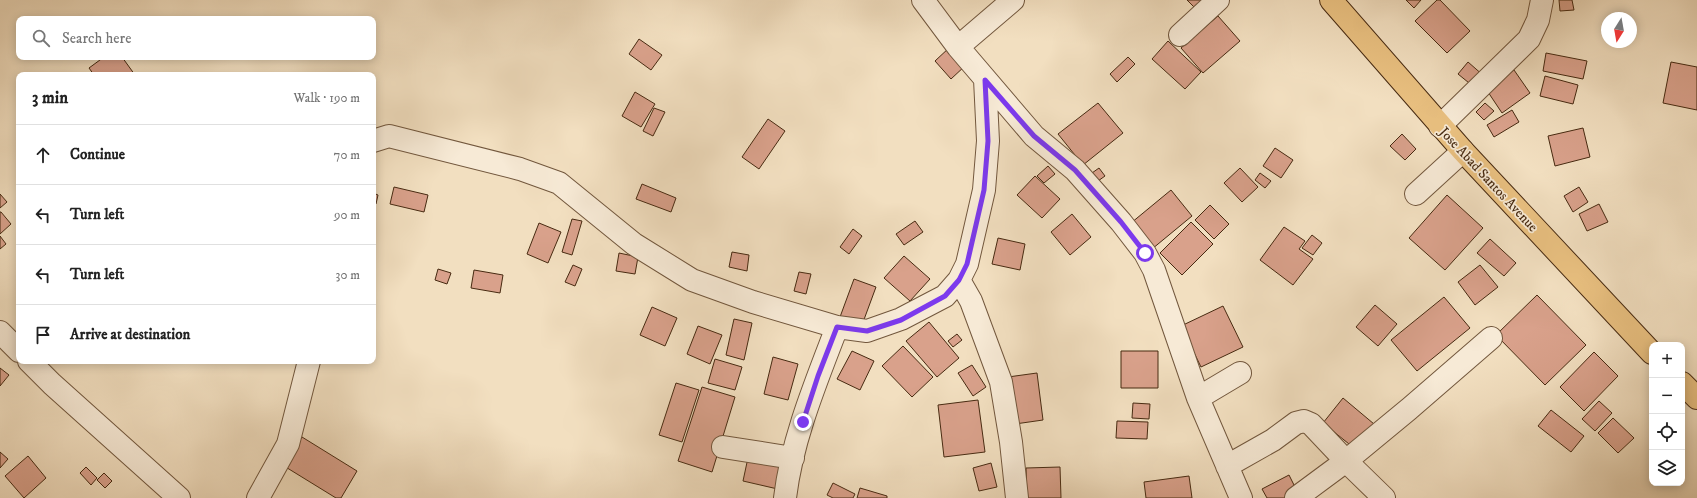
<!DOCTYPE html>
<meta charset="utf-8">
<style>
body{margin:0;font-family:"IM FELL DW Pica",serif;background:#f2f2f2;color:#222}
.controls{position:absolute;right:12px;bottom:12px;display:grid;overflow:hidden;border-radius:8px;box-shadow:0 2px 10px #0003}
.controls button{width:36px;height:36px;display:grid;place-items:center;padding:0;border:0;border-bottom:1px solid #e0e0e0;background:#fff;color:#222;font:20px sans-serif}
.compass{position:absolute;left:1601px;top:12px;width:36px;height:36px;border-radius:50%;background:#fff;box-shadow:0 2px 10px #0003;rotate:191deg}
.stop{position:absolute;width:12px;height:12px;margin:-9px;border:3px solid #7c3aed;border-radius:50%;background:#fff}
.stop.end{background:#7c3aed;border-color:#fff;box-shadow:0 1px 4px #0008}
.list{margin:0;padding:0;list-style:none}
h2{display:flex;justify-content:space-between;align-items:center;height:52px;margin:0;padding:0 16px;font-size:17px}
h2 small{font-size:13px;font-weight:400;color:#767676}
.list li{display:grid;grid-template-columns:26px 1fr auto;gap:12px;align-items:center;box-sizing:border-box;height:60px;padding:0 16px;border-top:1px solid #e0e0e0}
.list b{display:block;font-size:15px;white-space:nowrap}
.list em{font-size:13px;font-style:normal;color:#767676}
.icon{flex:none;width:22px;height:22px;fill:none;stroke:currentColor;stroke-width:2;stroke-linecap:round;stroke-linejoin:round}
.map{position:relative;flex:none;width:1697px;height:498px;overflow:hidden}
.search{position:absolute;background:#fff;box-shadow:0 2px 10px #0003;left:16px;top:16px;width:360px;height:44px;display:flex;align-items:center;gap:10px;box-sizing:border-box;padding:0 14px;border-radius:8px;color:#767676;font-size:15px}
.panel{position:absolute;background:#fff;box-shadow:0 2px 10px #0003;left:16px;top:72px;width:360px;height:292px;border-radius:8px}
.map>svg:first-child{display:block}
.building{fill:#d9a18b;stroke:#472a11}
.lines{fill:none;stroke-linecap:round;stroke-linejoin:round}
.minor-casing{stroke:#72573d;stroke-width:24}
.highway-casing{stroke:#472a11;stroke-width:24}
.minor{stroke:#f7ead6;stroke-width:22}
.highway{stroke:#e9c080;stroke-width:22}
.route{stroke:#7c3aed;stroke-width:5}
.labels{text-anchor:middle;stroke-width:3.5;stroke-linejoin:round;paint-order:stroke}
.street-label{font-size:14px;fill:#472a11;stroke:#f7ead6}
</style>
<div class="map">
<svg width="1697" height="498" viewBox="0 0 1697 498">
<rect width="100%" height="100%" fill="#f2dfc0"/>
<filter id="stains"><feTurbulence type="fractalNoise" baseFrequency=".005" numOctaves="4"/><feColorMatrix values="0 0 0 0 .2 0 0 0 0 .09 0 0 0 0 .02 0 0 0 .5 -.17"/></filter>
<radialGradient id="worn" r=".72"><stop offset=".6" stop-color="#630" stop-opacity="0"/><stop offset="1" stop-color="#630" stop-opacity=".3"/></radialGradient>
<path class="building" d="M1187 0H1209L1198 11Z
M1406 0H1421L1414 8Z
M1437 0H1440L1470 31 1447 53 1415 21Z
M1559 0H1572L1574 10 1560 11Z
M1218 16 1240 41 1203 73 1181 48Z
M639 39 662 55 651 70 629 54Z
M1168 41 1201 72 1185 89 1152 59Z
M950 47 966 65 951 79 935 61Z
M1546 53 1587 61 1583 79 1543 71Z
M104 57H122L135 75H94L89 68Z
M1128 57 1135 64 1117 82 1110 74Z
M1468 62 1484 76 1474 87 1458 74Z
M1671 62 1697 67V110L1663 103Z
M1514 70 1530 93 1502 113 1486 89Z
M1545 76 1578 85 1573 104 1540 96Z
M635 92 655 104 641 127 622 116Z
M1098 103 1123 133 1083 165 1058 134Z
M1485 103 1494 111 1484 120 1476 112Z
M654 108 665 112 653 136 643 131Z
M1512 110 1519 122 1494 137 1487 125Z
M768 119 785 131 759 169 742 157Z
M1583 128 1590 157 1555 166 1548 136Z
M1402 134 1416 149 1405 160 1390 146Z
M1275 148 1293 160 1281 178 1263 166Z
M1048 166 1055 174 1044 183 1037 176Z
M1099 168 1105 176 1098 181 1092 173Z
M1240 168 1258 187 1242 202 1224 183Z
M1260 173 1271 181 1265 188 1255 180Z
M1035 176 1060 199 1042 218 1017 195Z
M642 184 676 198 671 212 636 199Z
M394 187 428 195 424 212 390 204Z
M1579 187 1588 202 1573 212 1564 196Z
M1171 190 1192 216 1152 249 1131 223Z
M373 193 378 195 376 204H373Z
M0 194 7 202 0 208Z
M1447 195 1483 228 1445 270 1409 238Z
M1599 204 1608 222 1587 231 1579 214Z
M1210 205 1229 224 1214 239 1195 220Z
M0 212H1L11 224 0 234Z
M1072 214 1091 237 1070 255 1051 232Z
M572 219 582 221 572 255 562 252Z
M915 221 923 232 904 245 896 234Z
M1191 222 1213 244 1182 275 1160 253Z
M539 223 561 232 548 263 527 254Z
M1284 227 1305 241 1299 249 1313 259 1293 285 1260 260Z
M853 229 862 236 849 254 840 247Z
M1312 235 1322 243 1313 255 1302 248Z
M0 236 6 244 0 249Z
M998 238 1025 244 1020 270 992 264Z
M1490 239 1516 263 1504 276 1477 253Z
M732 252 749 255 747 271 729 267Z
M619 253 638 257 635 274 616 271Z
M904 256 930 279 910 301 884 278Z
M573 265 582 269 575 286 565 282Z
M1480 265 1498 287 1475 305 1458 282Z
M438 269 451 273 447 284 435 280Z
M474 270 503 275 500 293 471 288Z
M799 272 811 274 806 294 794 291Z
M854 279 876 287 862 325 840 317Z
M1537 295 1586 345 1545 385 1496 335Z
M1444 297 1470 328 1417 371 1391 340Z
M1375 305 1397 324 1378 346 1356 327Z
M1223 306 1243 347 1201 367 1181 326Z
M652 307 677 318 665 346 640 335Z
M734 319 752 323 744 360 726 355Z
M929 322 959 358 937 377 906 341Z
M698 326 722 335 710 364 687 354Z
M957 334 962 340 953 347 948 341Z
M903 346 933 377 912 397 882 366Z
M852 351 874 361 860 390 837 379Z
M1121 351H1158V388H1121Z
M1594 352 1618 376 1584 411 1560 387Z
M773 357 798 364 788 400 764 394Z
M715 359 742 367 735 390 708 383Z
M972 365 986 387 973 396 958 373Z
M0 368 9 375 0 386Z
M1037 373 1043 420 1015 424 1008 377Z
M676 383 699 390 682 442 659 435Z
M702 387 735 397 712 472 678 461Z
M1343 398 1374 424 1354 448 1323 423Z
M978 400 985 452 944 457 938 405Z
M1599 401 1612 413 1595 431 1582 419Z
M1133 403 1150 404 1149 419 1132 418Z
M1551 410 1584 436 1571 452 1538 426Z
M1613 418 1634 438 1618 453 1598 433Z
M1117 421 1148 422 1147 439 1116 438Z
M302 437 357 471 341 498H336L284 466Z
M0 452 8 459 0 468Z
M749 453 788 461 782 490 743 481Z
M28 456 46 478 24 498 5 476Z
M991 463 997 487 979 491 973 468Z
M86 467 97 478 91 485 80 473Z
M1060 467 1061 498H1027L1026 468Z
M104 473 112 481 105 488 97 480Z
M1289 475 1298 493 1287 498H1267L1262 489Z
M1189 476 1192 498H1146L1144 482Z
M833 483 855 494 853 498H833L827 495Z
M860 488 887 496V498H857Z"/>
<g class="lines">
<g class="minor-casing">
<path id="minor" d="M923 0 958 47 1034 136 1075 170 1121 222 1145 253 1154 270 1198 398 1241 498
M1180 35 1218 0
M958 47 1013 0
M1440 126 1529 39 1538 20 1542 0
M373 141 389 136 520 169 559 183 634 244 692 280 753 302 837 327 867 331 901 319 945 296 959 280 967 264 984 190 988 141 985 79
M1416 194 1463 151
M959 280 971 301 1001 382 1011 442 1017 498
M0 332 19 351
M29 361 52 384 179 498
M1198 398 1240 373
M723 447 793 458
M1227 466 1273 440 1296 423 1304 421 1311 424 1346 461 1384 498
M258 498 288 444 309 361
M785 498C792 439 816 382 837 327
M1296 498 1346 461 1409 409 1491 338"/>
</g>
<g class="highway-casing">
<path id="highway" d="M1331 0 1463 151 1652 353
M1682 383 1697 398"/>
</g>
<use href="#minor" class="minor"/>
<use href="#highway" class="highway"/>
</g>
<g class="lines">
<path class="route" d="M803 422 818 376 837 327 867 331 901 320 945 296 959 280 967 264 984 190 988 141 985 80 1034 136 1075 170 1121 222 1145 253"/>
</g>
<g class="labels">
<g class="street-label">
<text transform="translate(1489 179) rotate(47)" y="5">Jose Abad Santos Avenue</text>
</g>
</g>
<rect width="100%" height="100%" filter="url(#stains)"/>
<rect width="100%" height="100%" fill="url(#worn)"/>
</svg>
<div class="controls">
<button>+</button>
<button>−</button>
<button><svg class="icon" aria-label="locate" viewBox="0 0 24 24"><circle cx="12" cy="12" r="6"/><path d="M12 2v4M12 18v4M2 12h4M18 12h4"/></svg></button>
<button><svg class="icon" aria-label="layers" viewBox="0 0 24 24"><path d="M12 4l9 5-9 5-9-5zM3 14l9 5 9-5"/></svg></button>
</div>
<svg class="compass" viewBox="-18 -18 36 36"><path d="M0-13l5 13h-10z" fill="#e53935"/><path d="M0 13l5-13h-10z" fill="#767676"/></svg>
<div class="stop" style="left:1145px;top:253px"></div>
<div class="stop end" style="left:803px;top:422px"></div>
<div class="search"><svg class="icon" aria-label="search" viewBox="0 0 24 24"><circle cx="10" cy="10" r="6"/><path d="M15 15l6 6"/></svg>Search here</div>
<section class="panel">
<h2>3 min<small>Walk · 190 m</small></h2>
<ul class="list">
<li><svg class="icon" aria-label="ahead" viewBox="0 0 24 24"><path d="M12 20V5M6 11l6-6 6 6"/></svg><div><b>Continue</b></div><em>70 m</em></li>
<li><svg class="icon" aria-label="left" viewBox="0 0 24 24"><path d="M17 20v-9H6M10 6l-5 5 5 5"/></svg><div><b>Turn left</b></div><em>90 m</em></li>
<li><svg class="icon" aria-label="left" viewBox="0 0 24 24"><path d="M17 20v-9H6M10 6l-5 5 5 5"/></svg><div><b>Turn left</b></div><em>30 m</em></li>
<li><svg class="icon" aria-label="arrive" viewBox="0 0 24 24"><path d="M6 21V4h12l-3 4 3 4H6"/></svg><div><b>Arrive at destination</b></div></li>
</ul>
</section>
</div>
